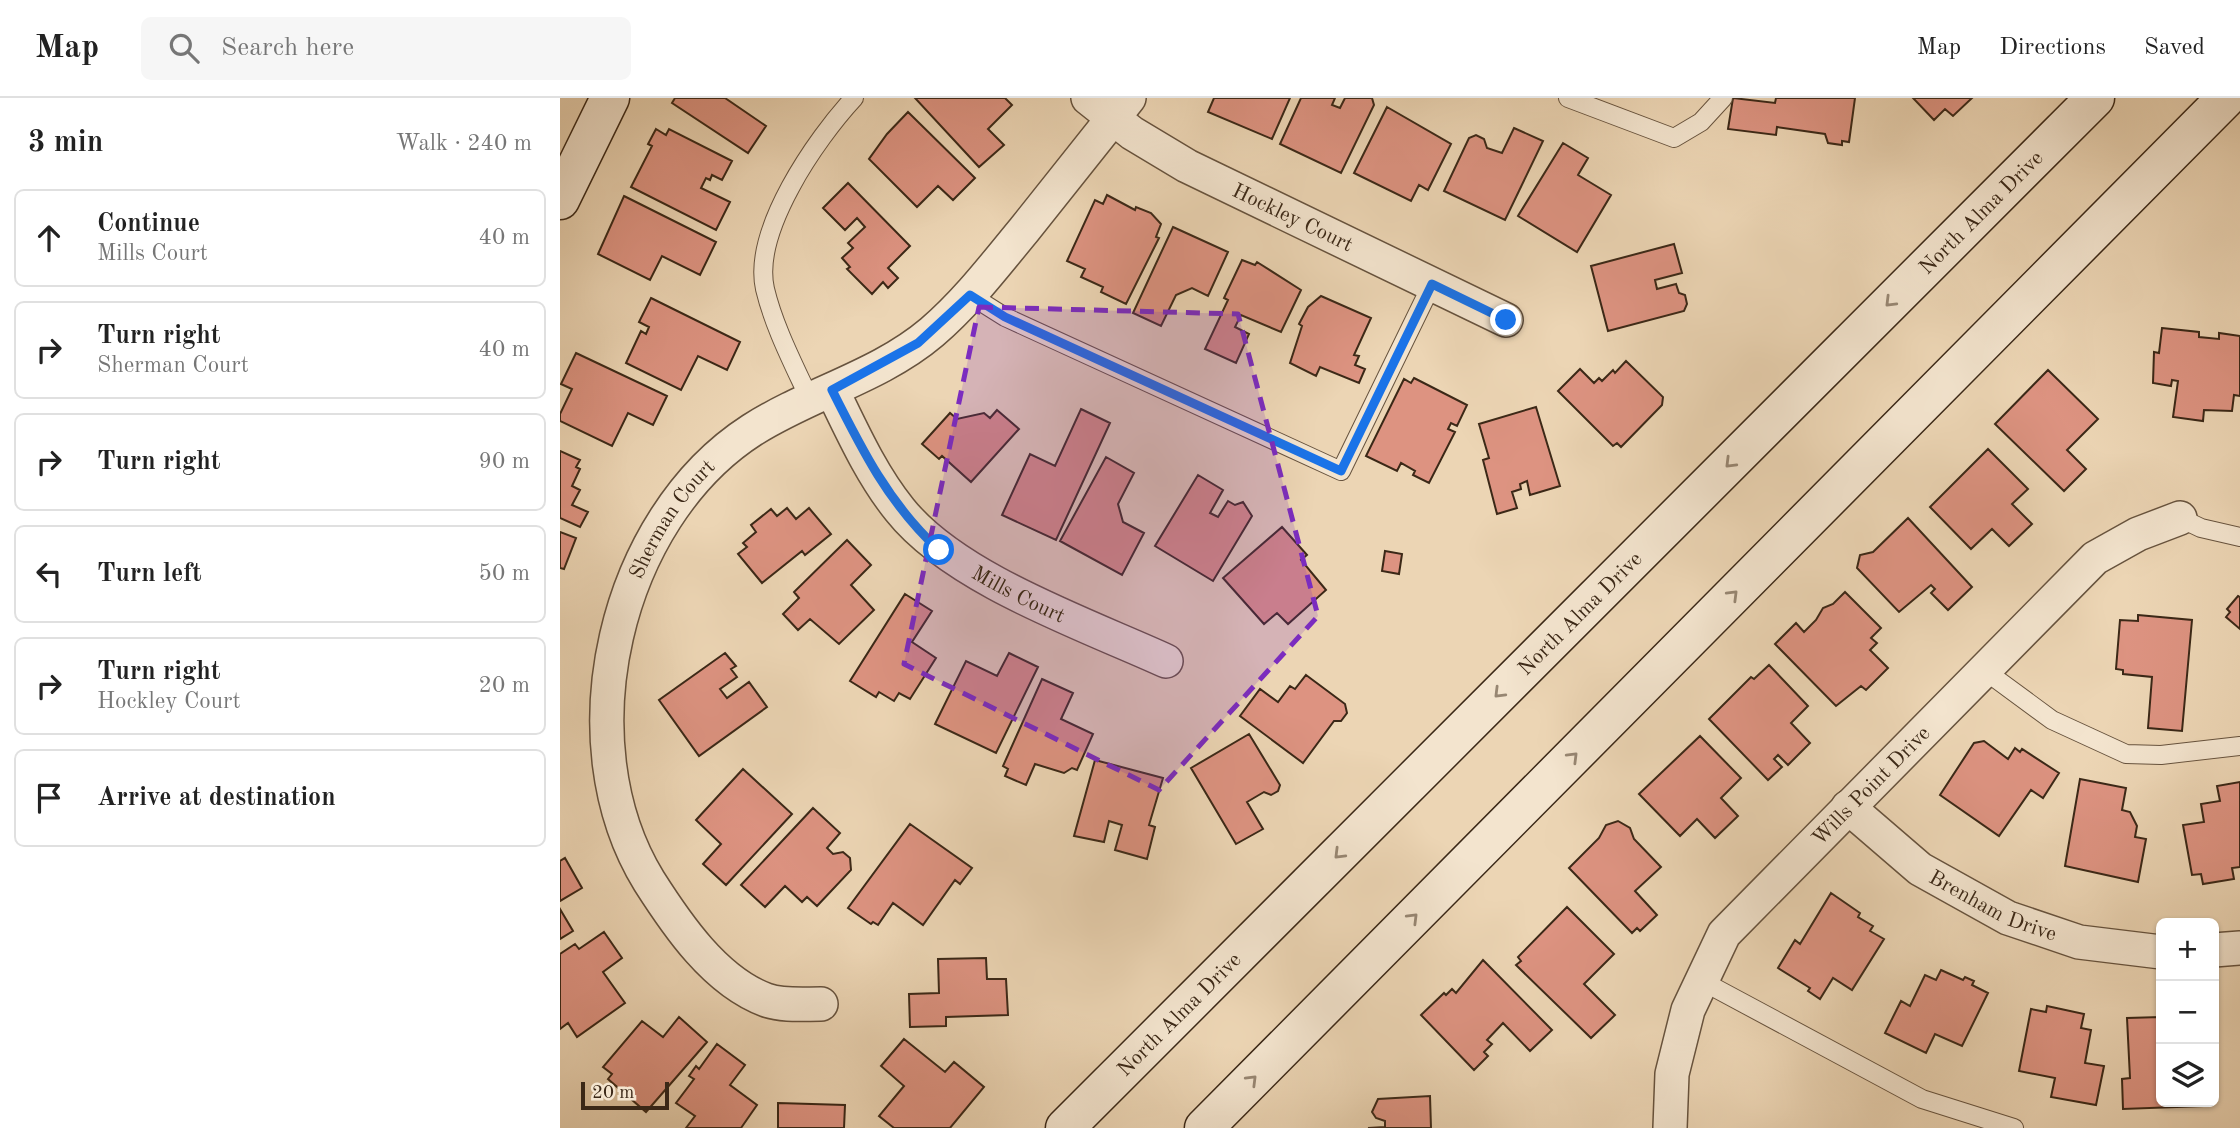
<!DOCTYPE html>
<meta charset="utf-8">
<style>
body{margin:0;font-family:"Old Standard TT",serif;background:#f6f6f6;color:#222}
.controls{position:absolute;right:21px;bottom:21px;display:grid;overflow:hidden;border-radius:10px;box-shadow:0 2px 5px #0004}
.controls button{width:63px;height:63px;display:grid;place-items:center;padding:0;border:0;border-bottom:2px solid #e0e0e0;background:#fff;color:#222;font:35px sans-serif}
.scale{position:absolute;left:21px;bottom:18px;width:88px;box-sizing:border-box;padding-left:7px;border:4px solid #3b2817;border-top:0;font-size:19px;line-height:24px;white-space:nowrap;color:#3b2817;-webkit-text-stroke:5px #f3e4ce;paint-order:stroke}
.stop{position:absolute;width:21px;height:21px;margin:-16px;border:5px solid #1a73e8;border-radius:50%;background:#fff}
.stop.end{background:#1a73e8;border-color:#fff;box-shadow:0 2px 7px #0008}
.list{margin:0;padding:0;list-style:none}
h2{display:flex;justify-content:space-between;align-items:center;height:91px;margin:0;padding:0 28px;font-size:30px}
h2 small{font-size:23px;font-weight:400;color:#767676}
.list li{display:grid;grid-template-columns:46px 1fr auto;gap:21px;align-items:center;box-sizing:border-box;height:98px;margin:0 14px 14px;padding:0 14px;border:2px solid #e0e0e0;border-radius:10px}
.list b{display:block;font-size:26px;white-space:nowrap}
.list p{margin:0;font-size:23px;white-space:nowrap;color:#767676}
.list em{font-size:23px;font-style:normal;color:#767676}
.icon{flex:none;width:38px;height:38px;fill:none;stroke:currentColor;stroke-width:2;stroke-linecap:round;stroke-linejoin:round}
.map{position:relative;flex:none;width:1680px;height:1030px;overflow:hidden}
header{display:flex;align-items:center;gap:42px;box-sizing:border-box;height:98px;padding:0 35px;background:#fff;border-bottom:2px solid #e0e0e0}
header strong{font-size:33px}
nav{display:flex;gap:38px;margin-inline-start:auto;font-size:24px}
.search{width:490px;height:63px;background:#f6f6f6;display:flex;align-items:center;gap:18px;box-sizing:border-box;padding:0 24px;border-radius:10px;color:#767676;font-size:26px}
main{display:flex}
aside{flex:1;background:#fff}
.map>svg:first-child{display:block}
.building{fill:#dd9381;stroke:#3b2817;stroke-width:2}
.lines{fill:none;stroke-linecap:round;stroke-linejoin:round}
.lane-casing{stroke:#67533e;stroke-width:20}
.street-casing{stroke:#67533e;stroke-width:36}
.secondary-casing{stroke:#3b2817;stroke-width:41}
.lane{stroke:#f3e4ce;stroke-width:18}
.street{stroke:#f3e4ce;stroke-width:33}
.secondary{stroke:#f3e4ce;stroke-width:38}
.oneway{stroke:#978672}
.route{stroke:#1a73e8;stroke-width:9}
.marked{fill:#7b2cbf;fill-opacity:0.2;stroke:#7b2cbf;stroke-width:5;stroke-dasharray:14 9;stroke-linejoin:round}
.labels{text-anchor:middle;stroke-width:5;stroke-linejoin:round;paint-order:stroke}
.street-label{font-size:21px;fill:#3b2817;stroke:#f3e4ce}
</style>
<header>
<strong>Map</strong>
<div class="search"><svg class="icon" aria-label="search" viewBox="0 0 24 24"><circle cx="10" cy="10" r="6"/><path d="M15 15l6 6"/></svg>Search here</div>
<nav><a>Map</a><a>Directions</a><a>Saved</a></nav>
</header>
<main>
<aside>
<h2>3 min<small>Walk · 240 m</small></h2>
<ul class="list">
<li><svg class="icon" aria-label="ahead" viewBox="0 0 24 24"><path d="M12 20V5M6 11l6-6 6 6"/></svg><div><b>Continue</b><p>Mills Court</p></div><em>40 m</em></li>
<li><svg class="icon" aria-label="right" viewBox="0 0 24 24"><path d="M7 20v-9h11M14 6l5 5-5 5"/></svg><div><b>Turn right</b><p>Sherman Court</p></div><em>40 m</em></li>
<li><svg class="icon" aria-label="right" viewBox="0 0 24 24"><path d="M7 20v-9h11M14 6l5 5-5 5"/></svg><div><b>Turn right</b></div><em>90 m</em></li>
<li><svg class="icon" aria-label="left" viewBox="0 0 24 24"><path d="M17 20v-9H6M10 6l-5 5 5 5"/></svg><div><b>Turn left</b></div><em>50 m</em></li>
<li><svg class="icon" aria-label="right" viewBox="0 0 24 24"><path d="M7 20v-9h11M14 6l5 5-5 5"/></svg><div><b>Turn right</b><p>Hockley Court</p></div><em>20 m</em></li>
<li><svg class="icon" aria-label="arrive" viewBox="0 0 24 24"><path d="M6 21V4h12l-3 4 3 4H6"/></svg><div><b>Arrive at destination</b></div></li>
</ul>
</aside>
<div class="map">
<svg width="1680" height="1030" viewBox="0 0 1680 1030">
<rect width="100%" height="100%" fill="#ecd5b4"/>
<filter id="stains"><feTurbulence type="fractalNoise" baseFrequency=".00286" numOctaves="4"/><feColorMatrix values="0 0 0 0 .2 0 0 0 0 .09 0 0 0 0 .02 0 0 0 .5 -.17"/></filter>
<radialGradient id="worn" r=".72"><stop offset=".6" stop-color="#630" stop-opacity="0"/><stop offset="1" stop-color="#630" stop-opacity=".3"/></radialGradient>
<path class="building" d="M115 0H165L206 28 188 55 112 5Z
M355 0H445L452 7 428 31 444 47 419 69Z
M654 0H730L712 41 648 14Z
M741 0H775L772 7 780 10 785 0H812L814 7 781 75 720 46Z
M1173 0 1215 5 1216 0H1295L1289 44 1282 43V47L1268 45 1265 36 1217 29 1216 37 1168 31Z
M1353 0H1412L1393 18 1385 11 1374 22Z
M827 9 891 46 868 92 859 87 851 103 794 75Z
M348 14 415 80 393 102 378 88 357 109 309 61 327 36Z
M954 30 983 43 945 122 884 93 909 40 916 37 924 41 927 50 942 55Z
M96 31 106 37 109 31 172 63 162 82 152 77 150 82 146 80 141 90 170 104 156 132 71 89 92 48 88 46Z
M1003 45 1028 60 1018 77 1051 97 1017 154 958 118Z
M288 85 350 148 328 170 338 180 328 190 323 184 312 196 287 171 290 169 282 160 293 150 288 145 305 129 297 120 285 132 263 110Z
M547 97 575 112 576 109 591 115 601 126 596 139 599 140 566 206 541 194 543 189 521 179 525 171 507 163 535 102 543 106Z
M64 98 156 144 140 177 102 158 90 182 38 156Z
M613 129 668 154 648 198 632 190 616 197 601 228 573 215Z
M1114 146 1122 175 1095 182 1097 191 1116 186 1119 195 1125 197 1127 206 1124 213 1048 233 1031 168Z
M682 162 695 167 697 164 741 192 721 234 681 217 675 229 689 236 676 265 645 251 668 202 664 200Z
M761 198 811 220 794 257 799 258 795 267 805 271 799 285 760 269 756 278 730 265 742 228 739 226 748 209Z
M91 200 180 244 167 272 138 258 121 292 66 265 81 233 86 236 89 229 79 224Z
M1602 230 1639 234V239L1659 241V235L1680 238V298L1674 297 1672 313 1644 312 1643 323 1613 319 1618 283 1612 282 1611 288 1593 285 1594 254 1599 255Z
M16 255 107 298 93 327 68 315 52 348 0 323V316L12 291 1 286Z
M1066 263 1103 299 1102 307 1061 349 1057 345 1053 348 998 293 1020 271 1034 285 1039 280 1042 283 1053 272 1055 275Z
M1488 272 1538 321 1507 352 1526 371 1504 393 1435 326Z
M854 280 907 307 897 328 891 325 888 331 895 334 869 385 853 377 855 373 841 365 837 373 806 358 844 281 851 285Z
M976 309 1000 388 970 397 967 383 960 386 961 391 952 394 957 410 937 416 923 362 929 360 919 326Z
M521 311 550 325 496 442 442 417 470 356 495 368Z
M437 312 459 331 411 384 382 358 379 361 362 346 390 315 397 321 424 315 430 320Z
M1428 351 1468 391 1452 406 1472 426 1449 448 1432 431 1411 451 1370 409Z
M0 353 20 362 16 369 20 371 12 388 20 392 12 407 28 414 20 429 0 420Z
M546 359 574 375 558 406 563 424 584 435 562 477 500 443Z
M638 377 663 392 650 415 658 419 668 403 675 407 683 404 692 418 653 483 595 448Z
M227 410 236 421 249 410 271 436 245 457 242 453 202 485 178 456 187 449 183 445 196 434 191 427 211 411 217 418Z
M1348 420 1412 489 1388 512 1371 495 1375 491 1371 487 1339 514 1297 470 1300 457 1313 454Z
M722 429 747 457 741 462 766 492 728 526 717 515 704 526 663 480Z
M0 434 16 440 4 471 0 470Z
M287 442 311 467 291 487 314 512 279 546 250 521 238 532 223 516 239 500 234 494Z
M825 453 842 456 839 476 822 473Z
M1285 494 1321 530 1311 540 1317 545 1310 552 1328 570 1306 592 1301 588 1276 608 1215 546 1236 525 1244 534 1256 522 1263 510 1273 506Z
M345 496 372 513 352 544 376 560 350 601 339 595 334 603 319 594 316 599 290 583Z
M1678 498 1680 499V531L1666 519 1670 514 1667 511Z
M1578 517 1632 522 1622 633 1588 630 1592 579 1563 576V572L1556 571 1560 522 1578 523Z
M165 555 176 568 171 571 177 579 160 591 167 600 189 584 207 609 139 658 99 602Z
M449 555 478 569 436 655 375 626 406 563 437 578Z
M1209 567 1248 608 1231 625 1250 645 1228 667 1218 657 1214 661 1222 669 1208 682 1149 621 1191 579 1194 581Z
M746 577 785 606 787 615 781 623H774L743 665 680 618 700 591 718 604 730 588 735 591Z
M482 581 513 595 501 621 533 636 517 672 512 670 504 675 475 666 466 687 445 678 448 671 443 668Z
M689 636 720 687 718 693 711 697 704 694 687 704 703 731 676 746 631 670Z
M1140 638 1181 680 1161 700 1178 718 1155 740 1137 721 1120 738 1079 696Z
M1424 643 1448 661 1455 650 1460 654 1462 651 1499 675 1483 700 1471 692 1439 738 1380 697 1414 645Z
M535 662 603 680 589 727 595 729 587 761 555 752 562 727 549 723 544 744 514 738Z
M183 671 232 716 166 787 143 766 161 746 136 722Z
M1520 681 1566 690 1562 712 1570 714 1577 728 1575 739 1586 741 1578 784 1505 768Z
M1680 684V769L1672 770 1674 781 1643 786 1641 776 1632 777 1623 727 1644 724 1641 706 1660 703 1657 688Z
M253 710 280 735 267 750 273 756 283 754 290 760 291 772 257 808 247 799 242 804 225 788 205 809 181 787Z
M1058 723 1070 730 1074 741 1101 769 1075 793 1097 817 1080 833 1077 830 1072 835 1009 770 1039 740 1046 727Z
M350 726 412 770 400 786 395 782 363 827 333 805 318 827 313 824 311 826 288 810Z
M5 760 22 790 0 803V763Z
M1271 795 1300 815 1298 819 1313 828 1310 833 1324 841 1292 892 1273 880 1260 901 1248 893 1250 890 1218 870 1235 842 1240 846Z
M1007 809 1054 856 1024 886 1055 917 1031 940 956 867 961 863 958 859Z
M0 811 13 833 0 841Z
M44 834 62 860 43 874 65 905 17 939 8 925 0 931V856L15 846 19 851Z
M426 860 427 881H446L448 917 386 919V928L350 929 349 896 379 895 378 861Z
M923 862 992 932 970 953 943 925 927 942 932 946 924 954 928 958 914 972 861 917 884 895 886 897 892 891 896 895Z
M1381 872 1403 882 1405 879 1414 883 1412 887 1428 895 1402 948 1375 936 1366 955 1325 935 1341 903 1350 908 1365 877 1376 882Z
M1487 908 1524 916 1521 930 1531 932 1525 965 1544 968 1536 1007 1491 999 1495 980 1459 973 1471 911 1486 914Z
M119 919 147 944 86 1014 48 981 52 976 43 969 82 923 103 939Z
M1601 919V1004H1643V1008L1563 1011 1562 981 1570 980 1567 920Z
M344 941 385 974 394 964 424 989 390 1030H334L319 1018 344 988 321 968Z
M157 946 185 967 170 987 197 1007 181 1030H126L135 1018 116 1005 134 981 129 978 136 968 139 971Z
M870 998 871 1030H808L825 1029V1023L816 1020 812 1014 818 1001Z
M218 1005 285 1007 284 1030H218Z"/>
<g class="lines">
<g class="lane-casing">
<path id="lane" d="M1008 0 1114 40 1141 24 1163 0
M410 197 445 219 781 373 872 186
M250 302C234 267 214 229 205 191 192 133 256 41 294 0
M1620 420 1641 430 1680 439
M1424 572 1492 622 1566 656 1601 657 1680 648
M1142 883 1362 1001 1454 1030"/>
</g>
<g class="street-casing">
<g id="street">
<path id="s1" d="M528 0 572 35 627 68 946 222"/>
<path id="s2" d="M272 292C292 333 311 376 340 412 395 481 525 526 606 563"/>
<path id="s3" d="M1288 709 1360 771 1448 820 1519 844 1601 854"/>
<path d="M1654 852 1680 850"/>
<path id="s4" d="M261 906C243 906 223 908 206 902 155 883 117 827 89 783 3 643 54 421 192 332 250 295 319 279 372 234 407 204 435 167 464 132 499 88 534 44 569 0"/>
<path id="s5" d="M1110 1030 1112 976 1128 912 1164 836 1535 460 1578 436 1620 420"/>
</g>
</g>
<g class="secondary-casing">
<g id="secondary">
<path d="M0 102 50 0"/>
<path id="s6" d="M505 1030 1535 0"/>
<path d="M644 1030 1666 0"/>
</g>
</g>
<use href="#lane" class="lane"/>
<use href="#street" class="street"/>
<use href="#secondary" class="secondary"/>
</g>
<defs><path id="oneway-chevron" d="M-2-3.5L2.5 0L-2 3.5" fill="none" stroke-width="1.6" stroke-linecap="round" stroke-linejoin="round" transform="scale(1.75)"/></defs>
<g class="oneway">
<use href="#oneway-chevron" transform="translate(1330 204) rotate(135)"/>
<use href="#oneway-chevron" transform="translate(1170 365) rotate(135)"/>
<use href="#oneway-chevron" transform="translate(1173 497) rotate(-45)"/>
<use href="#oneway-chevron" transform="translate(939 595) rotate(135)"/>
<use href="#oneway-chevron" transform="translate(1013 659) rotate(-45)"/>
<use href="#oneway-chevron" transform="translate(779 756) rotate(135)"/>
<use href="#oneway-chevron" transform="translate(853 820) rotate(-45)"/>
<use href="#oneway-chevron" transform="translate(692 982) rotate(-45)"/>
</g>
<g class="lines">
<path class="route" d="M379 452C329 406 302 352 272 292L358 245 410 197 445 219 781 373 872 186 946 222"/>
</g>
<path class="marked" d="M419 209 678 216 758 518 599 692 344 566Z"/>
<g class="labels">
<g class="street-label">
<text dy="7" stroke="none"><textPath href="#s6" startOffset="1295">North Alma Drive</textPath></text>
<text dy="7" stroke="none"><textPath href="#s1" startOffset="238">Hockley Court</textPath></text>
<text dy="7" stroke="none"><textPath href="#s4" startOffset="609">Sherman Court</textPath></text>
<text dy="7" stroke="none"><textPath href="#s2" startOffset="285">Mills Court</textPath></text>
<text dy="7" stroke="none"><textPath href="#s6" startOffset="728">North Alma Drive</textPath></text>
<text dy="7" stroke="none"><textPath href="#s5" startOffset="413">Wills Point Drive</textPath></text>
<text dy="7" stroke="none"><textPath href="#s3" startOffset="177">Brenham Drive</textPath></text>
<text dy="7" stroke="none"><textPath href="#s6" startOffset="161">North Alma Drive</textPath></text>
</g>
</g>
<rect width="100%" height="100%" filter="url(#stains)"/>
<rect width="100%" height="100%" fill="url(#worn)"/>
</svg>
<div class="controls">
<button>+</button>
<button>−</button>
<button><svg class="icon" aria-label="layers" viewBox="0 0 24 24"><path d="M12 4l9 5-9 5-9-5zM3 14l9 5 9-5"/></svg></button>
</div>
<div class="scale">20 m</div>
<div class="stop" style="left:379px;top:452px"></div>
<div class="stop end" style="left:946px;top:222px"></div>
</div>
</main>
